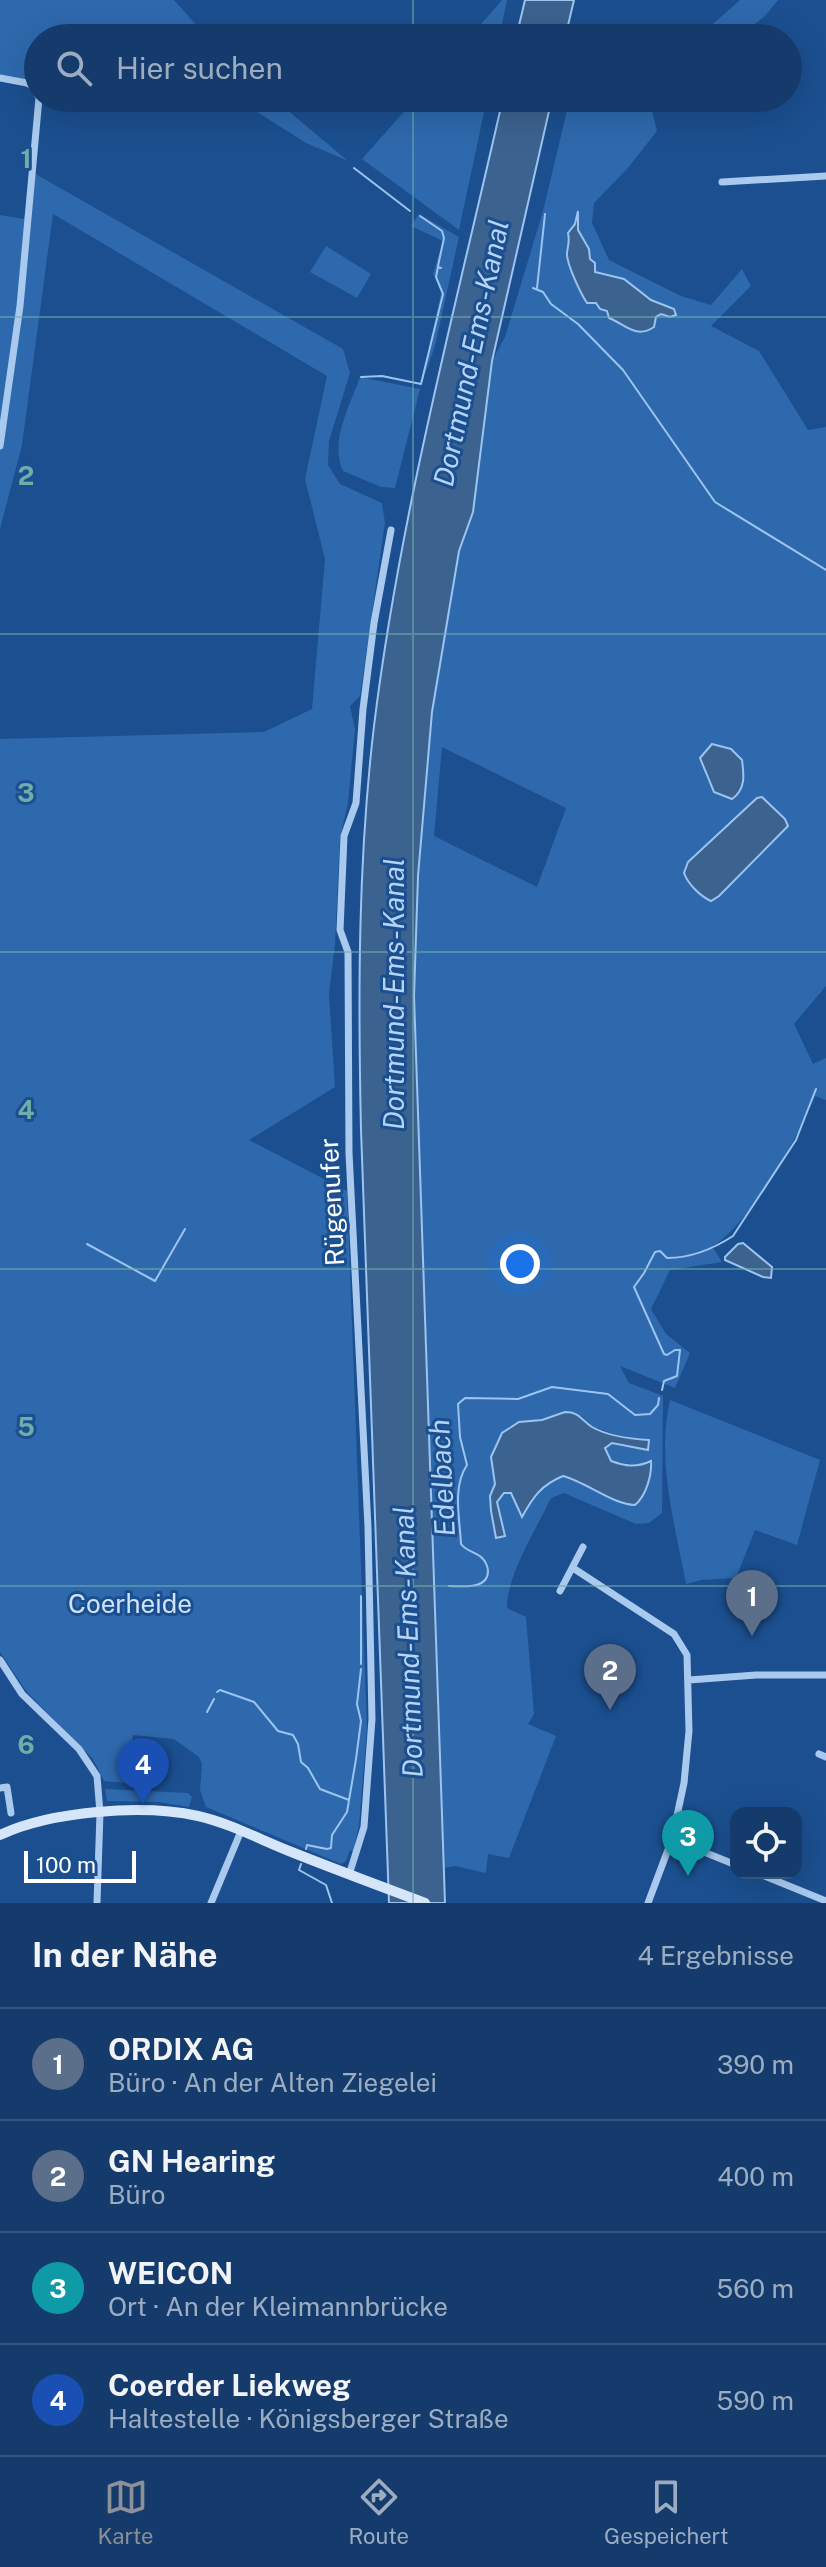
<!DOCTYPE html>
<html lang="de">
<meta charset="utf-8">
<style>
body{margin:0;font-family:"Public Sans",sans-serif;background:#214673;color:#f1f3f6}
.controls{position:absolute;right:24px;bottom:24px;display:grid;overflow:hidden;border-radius:16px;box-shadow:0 8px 32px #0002}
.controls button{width:72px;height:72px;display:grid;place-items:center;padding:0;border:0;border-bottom:2px solid #33557e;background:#143b6b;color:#f1f3f6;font:40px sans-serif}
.scale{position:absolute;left:24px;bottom:20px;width:112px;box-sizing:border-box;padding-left:8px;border:4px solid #fff;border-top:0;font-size:22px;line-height:28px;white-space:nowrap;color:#fff;-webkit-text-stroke:6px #1b4f8f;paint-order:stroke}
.you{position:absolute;left:520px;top:1264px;width:28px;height:28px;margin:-20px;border:6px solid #fff;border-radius:50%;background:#1a73e8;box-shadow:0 0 0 12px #1a73e833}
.badge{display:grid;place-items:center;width:52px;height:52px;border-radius:50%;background:#8c9099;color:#fff;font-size:26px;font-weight:700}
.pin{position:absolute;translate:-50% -66px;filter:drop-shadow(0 2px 4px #0008)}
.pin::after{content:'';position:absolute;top:42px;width:28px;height:24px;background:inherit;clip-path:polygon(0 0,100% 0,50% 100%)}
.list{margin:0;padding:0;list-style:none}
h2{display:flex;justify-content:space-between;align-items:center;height:104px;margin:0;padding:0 32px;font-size:34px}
h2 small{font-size:26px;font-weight:400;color:#9dadc1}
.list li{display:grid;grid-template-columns:52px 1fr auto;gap:24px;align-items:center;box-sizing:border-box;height:112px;padding:0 32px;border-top:2px solid #33557e}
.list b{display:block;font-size:30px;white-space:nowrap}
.list p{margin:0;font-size:26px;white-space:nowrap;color:#9dadc1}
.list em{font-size:26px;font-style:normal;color:#9dadc1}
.icon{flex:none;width:44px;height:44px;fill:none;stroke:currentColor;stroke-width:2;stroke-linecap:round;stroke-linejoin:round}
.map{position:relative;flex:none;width:826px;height:1903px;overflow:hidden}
.search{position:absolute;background:#143b6b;box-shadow:0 8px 32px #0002;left:24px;right:24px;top:24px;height:88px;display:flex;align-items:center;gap:20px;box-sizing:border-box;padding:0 28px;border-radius:44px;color:#9dadc1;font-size:30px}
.sheet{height:552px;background:#143b6b}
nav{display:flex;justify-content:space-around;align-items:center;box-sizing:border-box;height:112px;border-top:2px solid #33557e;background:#143b6b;font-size:22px;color:#9dadc1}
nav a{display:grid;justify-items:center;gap:4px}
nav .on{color:#8c9099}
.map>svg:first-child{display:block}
.green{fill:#2e69ad;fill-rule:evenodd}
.water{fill:#3c6290;stroke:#9cc4f0;stroke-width:2}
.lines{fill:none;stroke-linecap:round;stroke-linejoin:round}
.stream{stroke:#9cc4f0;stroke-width:2}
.street{stroke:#a9c9ee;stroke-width:7}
.secondary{stroke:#d6e6fa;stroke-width:10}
.grid{fill:none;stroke:#6fada8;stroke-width:2;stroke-opacity:0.55}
.labels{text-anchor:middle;stroke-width:6;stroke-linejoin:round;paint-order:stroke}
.street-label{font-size:26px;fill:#fff;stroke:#1b4f8f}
.park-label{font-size:26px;fill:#cfe3fa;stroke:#1b4f8f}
.water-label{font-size:28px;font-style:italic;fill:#b5d3f5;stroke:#1b4f8f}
.grid-label{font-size:26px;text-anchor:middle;font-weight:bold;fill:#6fada8;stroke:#1b4f8f;stroke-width:6;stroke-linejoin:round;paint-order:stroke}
</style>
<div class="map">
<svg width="826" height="1903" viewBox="0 0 826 1903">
<rect width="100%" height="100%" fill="#1b4f8f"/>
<path class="green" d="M0 0H174L208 38H38V85L28 80 0 75Z
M502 0H507L499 38H469Z
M740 0H778L765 16 737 38H697Z
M235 98H273L348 161 306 143Z
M416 98H487L459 230 362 159Z
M570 98H660L651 107 657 131 627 169 594 203 592 223 609 260 681 296 711 305 742 269 751 286 711 326 759 351 808 430 826 427V986L794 1024 813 1064 826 1058V1100L815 1096C800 1134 747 1228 712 1246L722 1262 670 1270 651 1309 666 1334 690 1353 675 1388 620 1366 629 1383 663 1396 662 1513 649 1523 636 1524 564 1493 551 1498C536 1530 507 1574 507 1608L526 1617 534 1714 528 1724 556 1736 509 1858 488 1854 486 1873 455 1866 444 1868 416 1088 414 996 418 876 432 712 459 551 473 512 492 361 505 337 543 211ZM712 744 731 749 732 799 714 793 705 774ZM442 747 566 808 537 887 434 836ZM582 1416 593 1427 626 1438 625 1447 611 1443 605 1448 611 1461 640 1466 651 1462C652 1481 638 1492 626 1505L577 1480 563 1476C542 1485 533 1497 523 1517L511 1493H504L497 1501 504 1536 490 1496 495 1485 491 1457 524 1421Z
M32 172 343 349 350 373 329 441 328 465 340 484 382 503 385 523 360 696 350 706 355 729 348 803 340 837 335 944 329 994 335 1087 249 1140 347 1191 367 1729 359 1825 353 1851 350 1850 346 1861 341 1864 206 1807 200 1790 202 1764 199 1757 174 1739 133 1735 128 1783 104 1781 93 1759 26 1691 0 1652V739L264 732 312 709 325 559 305 479 327 376 53 214 22 445 0 529V215L24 219Z
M419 214 459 237 435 346 420 388 442 289 433 274 443 241 411 226Z
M326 246 371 274 357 298 310 272Z
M360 377 420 389 395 488 381 487 343 471C329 442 350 406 360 377Z
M670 1400 820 1460 797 1545 755 1530 736 1578 701 1580 686 1584C675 1525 656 1459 670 1400Z
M105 1789 188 1793 192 1797 189 1807 159 1802 107 1801Z"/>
<path class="water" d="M525 0H574L565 38H516Z
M503 98H552L492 361 473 512 459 551 432 712 418 876 414 996 445 1903H389L361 1130C358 995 358 860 374 726 400 514 456 306 503 98Z
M578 211V230L589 249 590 259 595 263V272L624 279 651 300 674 309 676 315 670 317 661 314 656 317 654 327C636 339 626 325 609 318L607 311 600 309 596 303H587C581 294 566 263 567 253 568 244 570 242 568 233L575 224Z
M712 744 731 749 742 760C744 775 746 789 732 799L714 792 700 758Z
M762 797 785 819 788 826 719 896 711 901C700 896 688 884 684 873L688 862 757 798Z
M743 1243 772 1267 771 1278 763 1277 725 1260V1257L738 1244Z
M565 1412C580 1412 581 1420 592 1427 608 1436 630 1439 649 1440L648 1450 612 1443 605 1448 611 1461C625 1466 636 1468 651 1461 652 1475 646 1496 635 1505 614 1505 586 1482 563 1476 541 1485 533 1497 522 1517L511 1493H504L497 1502 505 1536 496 1538 491 1511 490 1496 495 1484 491 1457 502 1433 519 1422 542 1420Z"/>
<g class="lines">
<path class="stream" d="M354 168 410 211
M420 216 442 231 444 238 438 266
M533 288 543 292 551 304 578 324 623 370 715 502 826 570
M537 288 545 214
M361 377 382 376 421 384 443 294 436 277 438 267 441 268
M87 1244 155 1281 185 1229
M662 1390 664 1381 677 1376 680 1350H675L667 1355 664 1354 634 1287 644 1273 655 1252 660 1251 667 1258C692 1258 713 1249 733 1236L796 1140 816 1089
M449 1586C462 1586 488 1590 488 1571 488 1568 486 1562 483 1559 477 1552 467 1552 461 1544 460 1520 452 1487 467 1465L460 1437 458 1404 465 1398 518 1399 552 1387 608 1394 635 1415 650 1414 658 1405 659 1398
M361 1664V1596
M217 1692 220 1690 254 1702 278 1731 293 1735 298 1744 301 1762 308 1768 320 1789 349 1800
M207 1712 214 1699
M306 1849 307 1845 327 1849 331 1848 332 1835 347 1812 356 1759 361 1721 357 1704 361 1669
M301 1864 299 1870 326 1885 332 1903"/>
<path class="street" d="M0 78 27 83 35 87 38 96
M722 182 826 176
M0 446 20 306 39 98
M573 1568 674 1634 687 1655 689 1731 684 1783 672 1839 648 1903
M560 1591 583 1547
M0 1660 22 1694 79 1749 97 1776 100 1813 97 1903
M689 1680 756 1675H826
M819 1754 826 1757
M0 1788 7 1787 11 1813
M672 1839 736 1865
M757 1873 826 1901
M349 1875 364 1827 372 1719 368 1527 349 1153 348 952 340 930 344 836 356 803 363 709 374 623 391 530
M211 1903 241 1831"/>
<path class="secondary" d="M0 1835C51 1811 142 1804 198 1816 229 1823 259 1839 289 1851 334 1869 380 1886 425 1903"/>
</g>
<path class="grid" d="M413 0V38M413 98V1903M0 317H826M0 634H826M0 952H826M0 1269H826M0 1586H826"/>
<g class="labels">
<g class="street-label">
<text transform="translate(332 1202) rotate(-93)" y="9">Rügenufer</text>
</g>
<g class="park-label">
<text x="130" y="1613">Coerheide</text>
</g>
<g class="water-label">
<text transform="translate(471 353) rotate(-78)" y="10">Dortmund-Ems-Kanal</text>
<text transform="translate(394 994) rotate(-90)" y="10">Dortmund-Ems-Kanal</text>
<text transform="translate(442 1478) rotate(-93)" y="10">Edelbach</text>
<text transform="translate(408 1642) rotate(-92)" y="10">Dortmund-Ems-Kanal</text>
</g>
</g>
<g class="grid-label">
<text x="26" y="168">1</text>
<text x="26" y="485">2</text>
<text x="26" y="802">3</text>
<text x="26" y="1119">4</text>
<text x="26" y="1436">5</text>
<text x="26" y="1754">6</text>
</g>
</svg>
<div class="controls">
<button><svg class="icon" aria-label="locate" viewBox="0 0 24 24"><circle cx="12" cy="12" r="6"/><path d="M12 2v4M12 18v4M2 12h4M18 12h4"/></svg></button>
</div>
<div class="scale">100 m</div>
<div class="you"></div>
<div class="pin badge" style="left:752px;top:1636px;background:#5c6f8a">1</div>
<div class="pin badge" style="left:610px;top:1710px;background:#5c6f8a">2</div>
<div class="pin badge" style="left:688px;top:1876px;background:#0f9aa8">3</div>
<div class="pin badge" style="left:143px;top:1804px;background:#1a4fb4">4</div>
<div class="search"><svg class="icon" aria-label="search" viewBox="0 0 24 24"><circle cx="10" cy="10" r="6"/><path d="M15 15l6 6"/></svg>Hier suchen</div>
</div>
<section class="sheet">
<h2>In der Nähe<small>4 Ergebnisse</small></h2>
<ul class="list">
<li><span class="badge" style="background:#5c6f8a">1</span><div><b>ORDIX AG</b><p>Büro · An der Alten Ziegelei</p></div><em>390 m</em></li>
<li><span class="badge" style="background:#5c6f8a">2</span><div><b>GN Hearing</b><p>Büro</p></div><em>400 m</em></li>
<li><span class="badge" style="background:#0f9aa8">3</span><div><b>WEICON</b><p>Ort · An der Kleimannbrücke</p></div><em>560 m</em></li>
<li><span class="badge" style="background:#1a4fb4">4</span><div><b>Coerder Liekweg</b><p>Haltestelle · Königsberger Straße</p></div><em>590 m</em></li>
</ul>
</section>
<nav>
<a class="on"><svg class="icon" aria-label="map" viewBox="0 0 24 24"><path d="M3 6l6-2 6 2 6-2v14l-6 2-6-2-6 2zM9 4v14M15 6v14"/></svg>Karte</a>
<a><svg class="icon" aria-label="directions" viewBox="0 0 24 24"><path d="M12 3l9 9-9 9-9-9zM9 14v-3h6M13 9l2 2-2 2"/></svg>Route</a>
<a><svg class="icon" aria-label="saved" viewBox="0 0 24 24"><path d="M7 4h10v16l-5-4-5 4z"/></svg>Gespeichert</a>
</nav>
